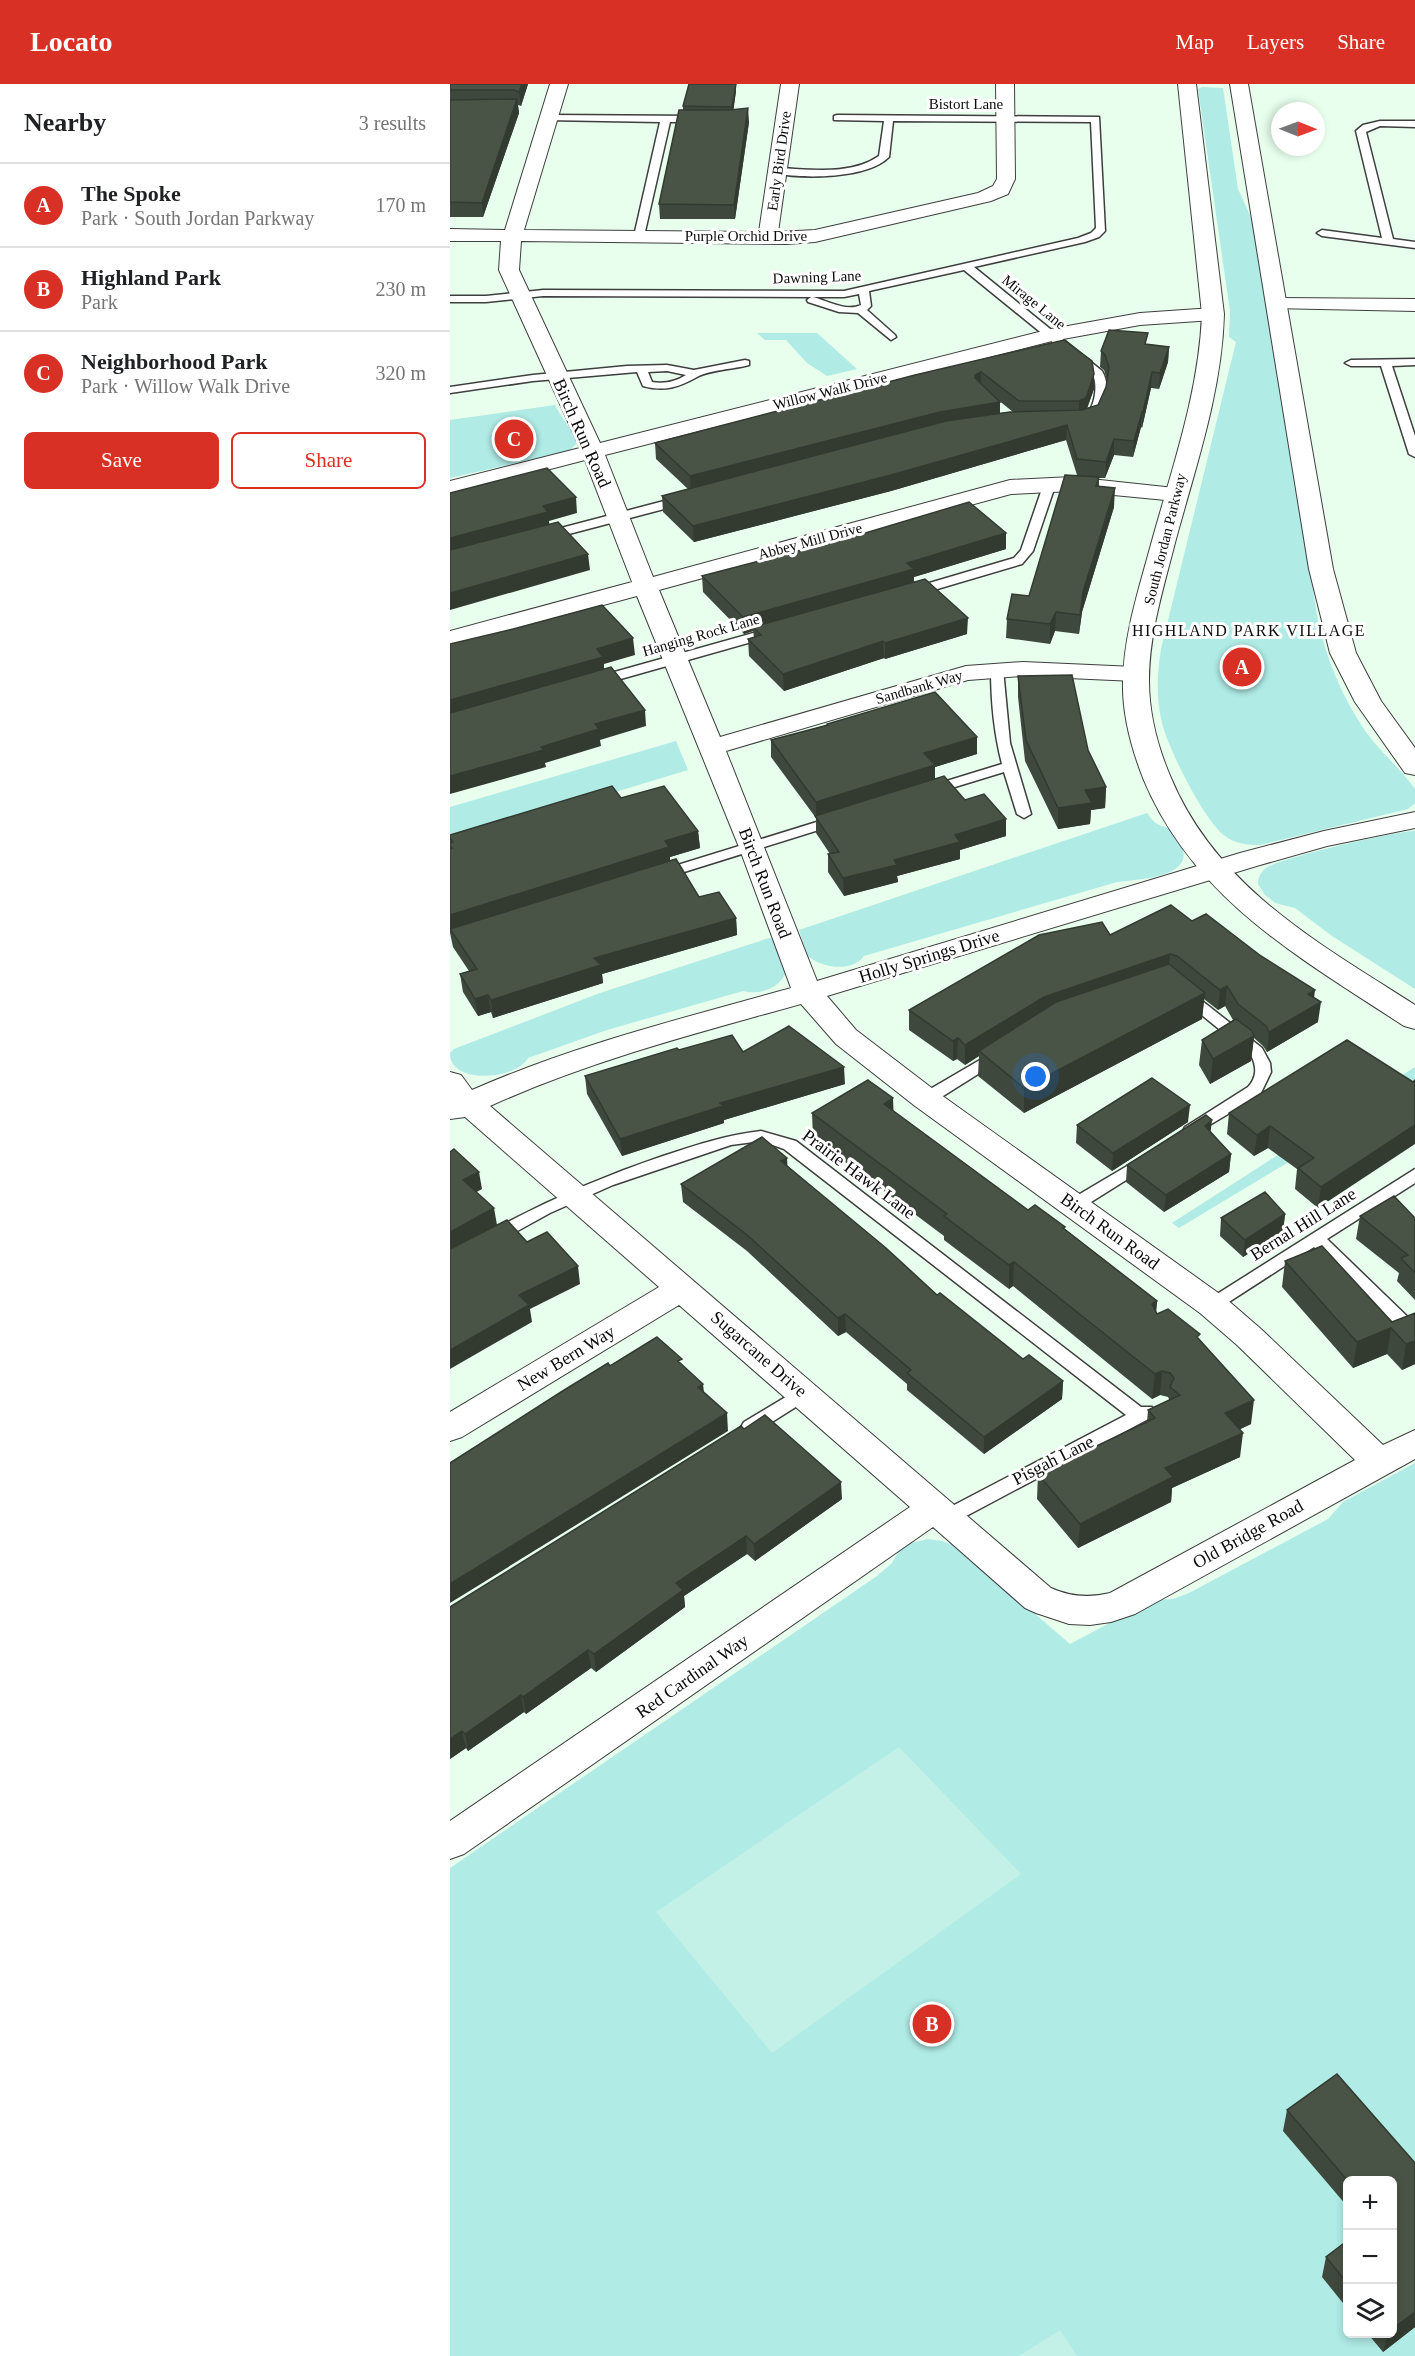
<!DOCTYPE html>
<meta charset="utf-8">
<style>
body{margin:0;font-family:Georgia,serif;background:#f2f2f2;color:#202124}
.controls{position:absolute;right:18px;bottom:18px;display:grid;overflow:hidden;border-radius:9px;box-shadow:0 3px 9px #0003}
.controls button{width:54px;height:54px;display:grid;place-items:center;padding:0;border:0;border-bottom:2px solid #e0e0e0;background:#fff;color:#202124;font:30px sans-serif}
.compass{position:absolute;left:821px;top:18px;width:54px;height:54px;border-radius:50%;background:#fff;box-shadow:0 3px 9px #0003;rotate:91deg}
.you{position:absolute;left:586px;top:993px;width:21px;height:21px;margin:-15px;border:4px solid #fff;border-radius:50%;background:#1a73e8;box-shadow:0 0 0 9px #1a73e833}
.badge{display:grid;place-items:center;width:39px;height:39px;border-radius:50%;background:#d93025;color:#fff;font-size:20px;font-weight:700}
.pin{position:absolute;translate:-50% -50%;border:3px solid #fff;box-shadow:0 2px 6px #0006}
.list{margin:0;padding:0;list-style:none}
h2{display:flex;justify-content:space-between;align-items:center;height:78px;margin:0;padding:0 24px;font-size:26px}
h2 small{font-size:20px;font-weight:400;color:#757577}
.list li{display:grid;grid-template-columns:39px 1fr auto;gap:18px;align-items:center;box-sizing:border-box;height:84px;padding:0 24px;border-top:2px solid #e0e0e0}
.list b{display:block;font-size:22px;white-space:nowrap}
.list p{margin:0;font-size:20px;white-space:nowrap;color:#757577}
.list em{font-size:20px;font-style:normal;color:#757577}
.actions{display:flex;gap:12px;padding:18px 24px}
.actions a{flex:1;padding:14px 0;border:2px solid #d93025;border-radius:9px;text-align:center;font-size:21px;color:#d93025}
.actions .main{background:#d93025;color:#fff}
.icon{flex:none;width:33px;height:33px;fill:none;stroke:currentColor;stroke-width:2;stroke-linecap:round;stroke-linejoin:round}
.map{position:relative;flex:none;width:965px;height:2272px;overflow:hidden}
header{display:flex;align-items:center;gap:36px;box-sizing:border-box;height:84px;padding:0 30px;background:#d93025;color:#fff}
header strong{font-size:28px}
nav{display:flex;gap:33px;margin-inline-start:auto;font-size:21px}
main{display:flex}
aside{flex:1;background:#fff}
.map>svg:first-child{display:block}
.green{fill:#b0ebe6;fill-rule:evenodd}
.pitch{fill:#c3f1e7}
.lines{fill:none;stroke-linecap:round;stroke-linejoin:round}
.service-casing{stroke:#3e3e3e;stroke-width:3}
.minor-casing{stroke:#3e3e3e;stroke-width:2}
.tertiary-casing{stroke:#3e3e3e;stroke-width:2}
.service{fill:#fff;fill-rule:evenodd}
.minor{fill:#fff;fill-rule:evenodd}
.tertiary{fill:#fff;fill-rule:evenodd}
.wall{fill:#3f483c;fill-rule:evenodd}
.shaded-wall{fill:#333b31}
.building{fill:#495446;stroke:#333b31;stroke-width:1.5}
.labels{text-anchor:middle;stroke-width:6;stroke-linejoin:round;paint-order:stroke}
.far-street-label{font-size:15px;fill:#0b0b0b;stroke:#fff}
.far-neighbourhood-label{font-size:16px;letter-spacing:1.5px;fill:#0b0b0b;stroke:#fff}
.street-label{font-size:18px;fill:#0b0b0b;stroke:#fff}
</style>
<header>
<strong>Locato</strong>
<nav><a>Map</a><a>Layers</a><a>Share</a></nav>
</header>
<main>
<aside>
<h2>Nearby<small>3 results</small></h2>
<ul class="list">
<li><span class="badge">A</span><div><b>The Spoke</b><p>Park · South Jordan Parkway</p></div><em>170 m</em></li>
<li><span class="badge">B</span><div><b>Highland Park</b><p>Park</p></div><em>230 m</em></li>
<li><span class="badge">C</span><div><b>Neighborhood Park</b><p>Park · Willow Walk Drive</p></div><em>320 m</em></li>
</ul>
<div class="actions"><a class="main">Save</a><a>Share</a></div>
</aside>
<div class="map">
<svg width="965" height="2272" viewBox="0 0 965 2272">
<rect width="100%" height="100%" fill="#e8ffed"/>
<path class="green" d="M752 3 773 4 788 105 804 140 868 537C877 577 893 615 916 648 931 669 951 685 965 705V719L958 725 810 761C798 761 785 760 775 752 754 737 718 664 712 639 706 614 707 590 711 565L786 258 779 253 780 227 748 5Z
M307 249H367L407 285 377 292 357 279 336 256H315Z
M105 321C112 335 121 344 128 358L119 367 0 394V336Z
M226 657 238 686 0 758V723Z
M697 729C709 747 713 738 722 748 760 791 696 795 667 798L414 872C402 889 370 884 357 871L349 846Z
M965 747V905L882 852 845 824 825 819 815 811 808 800C808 793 811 788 816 784 830 774 946 747 965 747Z
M319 854 326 855 337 884C334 903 310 912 293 907L157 946 78 974C67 995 0 1002 0 969L4 965 150 909Z
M965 983V996L928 1019 912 1034 729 1144 722 1139Z
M965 1379V2272H0V1784L427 1492 442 1479 450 1465 456 1460 478 1455 492 1457 506 1462 620 1560 703 1516 723 1515 739 1509 878 1435 893 1418ZM898 2096H942V2250H898Z"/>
<path class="pitch" d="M449 1663 571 1790 322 1969 206 1828Z
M610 2246 627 2272H569Z"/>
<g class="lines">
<g class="service-casing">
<path id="service" d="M99 31 250 32 255 35 250 38H220L194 152 189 155 184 152 210 38 96 36 94 34Z
M387 31 649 33 655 147 649 153 635 158 524 183 652 287C661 302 655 319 647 333L633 339 627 336C630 334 633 332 636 330 645 323 648 301 643 291L514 186 419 207 421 222 417 226 445 251 446 253 441 256 408 229 389 228 358 218 357 216 361 213 93 212 36 218H0V212H36L93 206 394 207 628 154 641 149 646 144 641 38 443 37 439 73C417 95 353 95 324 89L322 87 327 84C360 85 400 92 429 72L434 37 384 36V32ZM409 210 411 221C396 228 378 217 363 213H394Z
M930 37H965V43L930 42 916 48 943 155 965 158V164L872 152 867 149 872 146 932 154 906 47 913 41Z
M965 275V281L942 282 965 352V373L959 370 931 282H901L895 279 901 276Z
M295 276 299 277V281C285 285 258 286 247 293 229 303 215 308 193 302L187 288 83 297 0 309V303L83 291 177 282 217 281 244 286ZM217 287 236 291C225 298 214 300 202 298L198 288Z
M600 395 606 399 583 467 572 480 467 511H459L457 508 459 505 564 474 571 466 594 399Z
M233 412 237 413V419L96 456 90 452 92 449Z
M325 543 331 547 330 550 153 600 148 601 141 597 143 594Z
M547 581 553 585 560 659 581 730 574 734 567 730 554 688 482 710 475 706 477 703 552 680C544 649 541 617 541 585Z
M386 732 391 733 393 736 391 739 215 794H205L203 791 205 788Z
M737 907 742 909 812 964 820 979 821 988 810 1011 741 1052 735 1051 733 1047 735 1043 798 1003C807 993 807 983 801 971L732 915 729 912Z
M547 966 555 971 552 975 482 1019H470L468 1015 470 1011Z
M311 1047 346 1057 691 1323H702L705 1328 702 1333 503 1439 496 1441 489 1439 487 1434 489 1429 676 1331 334 1065 311 1057 281 1061 163 1101 100 1129 51 1156H39L37 1152 39 1148C96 1117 151 1093 213 1072 246 1061 276 1051 311 1047Z
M694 1072 700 1073 702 1077 700 1081 630 1125H618L616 1121 618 1117Z
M965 1085V1099L877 1155 964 1239V1247L958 1249 952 1247 864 1163 768 1225H756L753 1221 756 1217Z
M354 1302 360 1304 363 1309 360 1314 306 1348 300 1350 294 1348 291 1343 294 1338Z"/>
</g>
<g class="minor-casing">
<path id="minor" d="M100 0H118L74 146 309 148 331 0H349L328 148 365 146 528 109 543 102 547 95 546 0H564L565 95 558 110 541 117 365 158 336 160 71 157 69 186 150 359 601 245 690 229 763 224 770 226 773 230 770 234 763 236 690 241 602 257 155 371 203 493 560 396 622 393 734 405 737 410 734 415 726 417 622 407 561 410 209 506 270 653 516 582 573 578 685 583 694 585 697 590 694 595 685 597 573 592 518 596 276 667 367 897 790 769 874 747 965 728V744L877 762 810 781 377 912 406 946 487 1008 774 1213 811 1245 933 1361 965 1346V1375L685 1530 661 1538 640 1541 619 1540 586 1529 575 1524 483 1443 14 1770 0 1775V1737L460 1423 229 1221 12 1353 0 1357V1328L209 1203 15 1033 0 1035V988L11 991 22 1006C124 961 234 934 341 904L289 763 187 512 0 562V547L182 498 135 376 0 411V397L130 364 49 186 51 157H0V145L55 146ZM351 920 386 960 465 1022 750 1229 787 1261 905 1376 660 1509C639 1514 621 1513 601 1504L40 1022C139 977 247 949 351 920Z
M828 214 965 215V227L821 224 818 220 821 216Z"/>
</g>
<g class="tertiary-casing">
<path id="tertiary" d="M728 0H746L774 230C772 307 746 382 726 455 714 502 699 549 699 597 699 630 708 664 721 694 767 804 870 860 965 921V945L954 942C850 874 743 815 693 694 681 663 672 629 673 597 674 551 688 508 700 464 721 387 749 310 752 230Z
M780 0H798L883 485 906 569 931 617 965 664V691L955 689 905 618 880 569 859 485Z"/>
</g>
<use href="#service" class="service"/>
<use href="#minor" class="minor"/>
<use href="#tertiary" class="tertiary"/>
</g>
<path class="wall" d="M0 0H78L71 22 68 21 69 29 33 133H0Z
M286 7 283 26 299 38 285 135H210L209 120 233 26V22Z
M614 256 644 290V305L637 325 648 321 656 303 657 296 654 286 650 283 651 267 697 260 719 263 718 278 709 305 701 304 692 344 691 343 683 373 664 371 655 394H649V402L664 423 632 528 629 550 605 547 600 560 556 554 557 535 579 512 627 391 616 356 441 407 244 458 213 428 212 412 238 405 206 375 205 359ZM547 315 563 328 550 329V318Z
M556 449V465L464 493V498L517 550 435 575 434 574 334 607 299 572 298 555 304 553 303 547 294 550 253 508 252 492Z
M568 592 638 666 656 703 655 724 641 726 640 740 608 745 575 677 568 613Z
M377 640 527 670 485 683V695L515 716 556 735V752L510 766V775L447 792 448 798 394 812 378 788V770H380L366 749V734L321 673V656L377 641Z
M171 714 248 747 250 764 220 773V777L249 813 286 834 287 851 152 890 153 899 43 934 41 928 28 932 13 908 10 890 19 887 3 863 0 849V751Z
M742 837 864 914 868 938 817 968 813 962 804 954 801 977 760 1000 749 981 752 956 783 936 775 922 768 926 754 915 752 935 574 1029 528 992 529 972 515 981 507 975 503 977 459 946V926L660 851Z
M229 966 293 968 395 1000 274 1036V1039L172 1072 137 1010 135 992Z
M963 998 868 1124 845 1105 847 1085 818 1064 804 1072 777 1050 779 1029Z
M443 1027 578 1126 615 1145 707 1217 706 1228 707 1230 750 1256 801 1340 790 1345V1373L722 1404 721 1418 628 1464 587 1415 588 1390 697 1338 698 1326 719 1316V1315L718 1313 710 1311 702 1315 563 1202 559 1205 494 1156V1152L363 1054 362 1029Z
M738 1038 662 1087 626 1059 627 1041Z
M761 1048 781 1070 779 1088 714 1128 676 1098 677 1081Z
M338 1082 487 1211 573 1275 613 1297 612 1315 534 1370 457 1306V1300L396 1248 388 1252 297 1167 233 1118 231 1100Z
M835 1130 833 1148 793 1173 770 1152 771 1134Z
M910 1132 965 1134V1216L947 1197 949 1189 906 1155Z
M835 1177 942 1238 965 1229V1280L952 1286 937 1270 903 1284 832 1203Z
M392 1415 305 1477 297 1470 234 1512 235 1523 146 1588 141 1584 76 1630 74 1628 18 1667 16 1664 0 1675V1523Z
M887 1990 965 2079V2243L933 2268 918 2250H942V2097H897V2122L833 2047 837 2026Z
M897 2157V2224L872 2193 876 2173Z"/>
<path class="shaded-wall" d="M72 0H78L71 22 69 8Z
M286 0V7L283 30 282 23Z
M67 15 69 29 33 133 32 119Z
M298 24 299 38 285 135 284 121Z
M719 263 718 278 709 305 710 289Z
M531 288V303L524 310 525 291Z
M702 288 701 304 692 344 693 328Z
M644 290V305L635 329 629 332V317Z
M550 318V333L241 408 240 392 490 328Z
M692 328 691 343 683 373 684 357Z
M617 341 616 356 441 407 244 458 243 442Z
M664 355V371L655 394 656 378Z
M665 404 664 423 632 528 629 550 630 531 633 508Z
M126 413 127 429 99 437 100 445 0 471V454L93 422Z
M556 449V465L464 493V502L303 543V547L294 550 293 533 457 479Z
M138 470 140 486 0 526V509Z
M606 528 605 547 600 560V540Z
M518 534 517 550 435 575V559Z
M183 554 185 571 154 580V590L0 634V616L147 565Z
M433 557 434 574 334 607 333 590Z
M195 626 196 642 150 656 151 662 95 679 96 683 0 710V692L91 663 145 640Z
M527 653V670L485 683V698L366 733V718L474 669Z
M656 703 655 724 641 726 640 740 608 745V724L635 706Z
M556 735V752L510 766V775L447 792 448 798 394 812 393 794 444 776 505 751Z
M248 747 250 764 220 773V780L0 845V831L215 757Z
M286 834 287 851 152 890 153 899 43 934 41 916 144 874Z
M720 870 718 890 529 967V972L515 981V961L594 913Z
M777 902 775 922 768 926 770 906Z
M865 906 863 923 871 918 868 938 817 968 819 948 858 910Z
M755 909 752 935 574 1029V1004Z
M38 911 41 928 28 932 25 915Z
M804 952 801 977 760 1000 763 975Z
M508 954 507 975 503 977V957Z
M394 983 395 1000 274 1036V1039L172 1072 170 1055 270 1019Z
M443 1014 444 1039 434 1020Z
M740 1021 738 1038 662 1087 663 1069Z
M762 1036 760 1053 755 1042Z
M965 1041V1060L868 1124 871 1103Z
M820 1042 818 1064 804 1072 807 1051Z
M781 1070 779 1088 714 1128 716 1111Z
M337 1074 338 1091 331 1077Z
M29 1088 32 1105 16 1114 13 1096Z
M44 1124 47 1141 0 1167V1148Z
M835 1130 833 1148 793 1173 795 1156Z
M564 1178 563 1202 559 1205V1181Z
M128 1182 130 1200 80 1225 82 1238 0 1285V1266L69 1211Z
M707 1217 705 1241 702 1220Z
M395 1230 396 1248 388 1252V1234Z
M941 1244 937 1270 903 1284 907 1258Z
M965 1257V1280L952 1286 956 1260Z
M712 1287 710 1311 702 1315 705 1290Z
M613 1297 612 1315 534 1370V1353Z
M253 1300 255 1317 248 1303Z
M804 1316 801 1340 772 1354 775 1329Z
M277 1329 278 1347 0 1519V1500Z
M793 1349 790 1373 722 1404 721 1418 628 1464 630 1440 715 1384Z
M391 1398 392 1415 305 1477 304 1460Z
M296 1452 297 1470 234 1512 235 1523 146 1588 144 1570 226 1499Z
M138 1566 141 1584 76 1630 73 1613Z
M71 1611 74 1628 18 1667 15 1650Z
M12 1647 16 1664 0 1675V1655Z
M965 2228V2243L933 2268 938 2250H942V2245Z"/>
<path class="building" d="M0 0H72L69 8 64 6H0Z
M239 0H286L282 23 233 22Z
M67 15 32 119 0 118V16Z
M298 24 284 121 209 120 229 26H280Z
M659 246 698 249 695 260 719 263 710 289 702 288 693 328H692L684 357 664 355 656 378 627 375 617 341 441 391 243 442 212 412 496 337 560 328 632 326 648 321 656 303 659 283 655 271 651 267Z
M614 256 642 277 644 290 636 314 629 317H569L531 288 525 291V294L550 318 490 328 240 392 205 359 465 291Z
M97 384 126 413 93 422 98 428 0 454V409Z
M615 391 649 393 646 402 665 404 633 508 630 531 606 528 600 540 557 535 562 510 579 512Z
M519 418 556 449 457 479 464 485 293 533 252 492 412 450Z
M108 438 138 470 0 509V466Z
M475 495 518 534 435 559 433 557 333 590 298 555 311 551 303 543Z
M152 521 183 554 147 565 153 573 0 616V560L67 544Z
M161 583 195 626 145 640 149 645 91 663 94 666 0 692V629Z
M622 591 638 666 656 703 635 706 642 719 608 724 576 656 568 592Z
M485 608 527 653 474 669 485 681 366 718 321 656 378 641 377 640Z
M494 692 515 716 534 710 556 735 505 751 510 758 444 776 447 781 393 794 378 770 389 768 365 732Z
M162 702 171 714 214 702 248 747 215 757 219 763 0 831V765L2 764 0 762V759L3 758 0 754V751Z
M226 775 249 813 269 808 286 834 144 874 151 881 41 916 38 911 25 915 10 890 27 885 0 845Z
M721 821 742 837 756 830 811 872 865 906 858 910 871 918 819 948 816 942 788 920 777 902 770 906 727 872 720 870 594 913 515 961 508 954 503 957 459 926 589 851 652 838 660 851Z
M719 880 755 909 574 1004 529 967 606 918Z
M786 935 802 947 804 952 763 975 752 956Z
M339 942 394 983 270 1019 273 1022 170 1055 135 992 227 964 229 966 282 951 293 968Z
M897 956 963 998 965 996V1041L871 1103 848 1084 864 1074 820 1042 807 1051 779 1029Z
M702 994 740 1021 663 1069 627 1041Z
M418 996 443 1014 434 1020 578 1126 585 1121 615 1143 613 1144 707 1217 702 1220 707 1230 718 1225 750 1250 747 1253 804 1316 775 1329 793 1349 715 1384 723 1393 630 1440 588 1390 705 1334 698 1326 730 1311 720 1303 724 1294 720 1289 712 1287 705 1290 564 1178 559 1181 494 1132 497 1130 362 1029Z
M756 1031 762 1036 755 1042 781 1070 716 1111 677 1081Z
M312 1053 337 1074 331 1077 436 1164 487 1211 490 1209 573 1275 579 1271 613 1297 534 1353 457 1289 461 1286 395 1230 388 1234 296 1150 231 1100Z
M4 1065 29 1088 13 1096 44 1124 0 1148V1068Z
M815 1108 835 1130 795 1156 771 1134Z
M944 1112 965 1134V1189L951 1174 958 1171 910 1132Z
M57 1136 77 1158 97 1148 128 1182 69 1211 79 1221 0 1266V1165Z
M872 1162 942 1238 965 1229V1257L956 1260 941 1244 907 1258 835 1177Z
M207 1253 232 1275 228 1277 253 1300 248 1303 277 1329 0 1500V1379L111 1308 158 1279 160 1282Z
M315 1331 391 1398 304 1460 296 1452 226 1499 233 1506 144 1570 138 1566 73 1613 71 1611 15 1650 12 1647 0 1655V1523L291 1342 294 1345Z
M887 1990 965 2079V2228L942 2245V2097H898L837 2026Z
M897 2157V2199L876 2173Z"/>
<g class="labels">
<g class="far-street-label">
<text x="516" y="25">Bistort Lane</text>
<text transform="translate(329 77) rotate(-82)" y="5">Early Bird Drive</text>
<text x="296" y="157">Purple Orchid Drive</text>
<text transform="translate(367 193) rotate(-2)" y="5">Dawning Lane</text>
<text transform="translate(584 218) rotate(39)" y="5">Mirage Lane</text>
<text transform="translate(380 307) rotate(-14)" y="5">Willow Walk Drive</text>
<text transform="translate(715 455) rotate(-76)" y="5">South Jordan Parkway</text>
<text transform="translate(360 457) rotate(-15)" y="5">Abbey Mill Drive</text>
<text transform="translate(251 551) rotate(-16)" y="5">Hanging Rock Lane</text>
<text transform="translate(469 603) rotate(-16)" y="5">Sandbank Way</text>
</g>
<g class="far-neighbourhood-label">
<text x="799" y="552">HIGHLAND PARK VILLAGE</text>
</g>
<g class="street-label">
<text transform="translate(132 349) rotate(66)" y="6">Birch Run Road</text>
<text transform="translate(315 799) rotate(69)" y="6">Birch Run Road</text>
<text transform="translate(479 872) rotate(-17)" y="6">Holly Springs Drive</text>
<text transform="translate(409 1090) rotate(37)" y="6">Prairie Hawk Lane</text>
<text transform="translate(853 1140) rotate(-32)" y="6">Bernal Hill Lane</text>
<text transform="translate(660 1147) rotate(36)" y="6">Birch Run Road</text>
<text transform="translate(309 1270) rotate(41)" y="6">Sugarcane Drive</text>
<text transform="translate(116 1274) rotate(-31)" y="6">New Bern Way</text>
<text transform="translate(603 1376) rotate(-27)" y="6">Pisgah Lane</text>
<text transform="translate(798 1450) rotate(-29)" y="6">Old Bridge Road</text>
<text transform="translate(242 1592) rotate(-35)" y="6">Red Cardinal Way</text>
</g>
</g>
</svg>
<div class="controls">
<button>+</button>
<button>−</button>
<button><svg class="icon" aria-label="layers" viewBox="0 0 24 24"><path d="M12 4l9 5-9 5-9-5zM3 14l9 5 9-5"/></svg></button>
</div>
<svg class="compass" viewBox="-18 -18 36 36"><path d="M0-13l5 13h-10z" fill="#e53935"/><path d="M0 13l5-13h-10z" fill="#757577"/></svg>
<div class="you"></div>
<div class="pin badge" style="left:792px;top:583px">A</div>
<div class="pin badge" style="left:482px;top:1940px">B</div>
<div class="pin badge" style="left:64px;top:355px">C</div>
</div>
</main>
